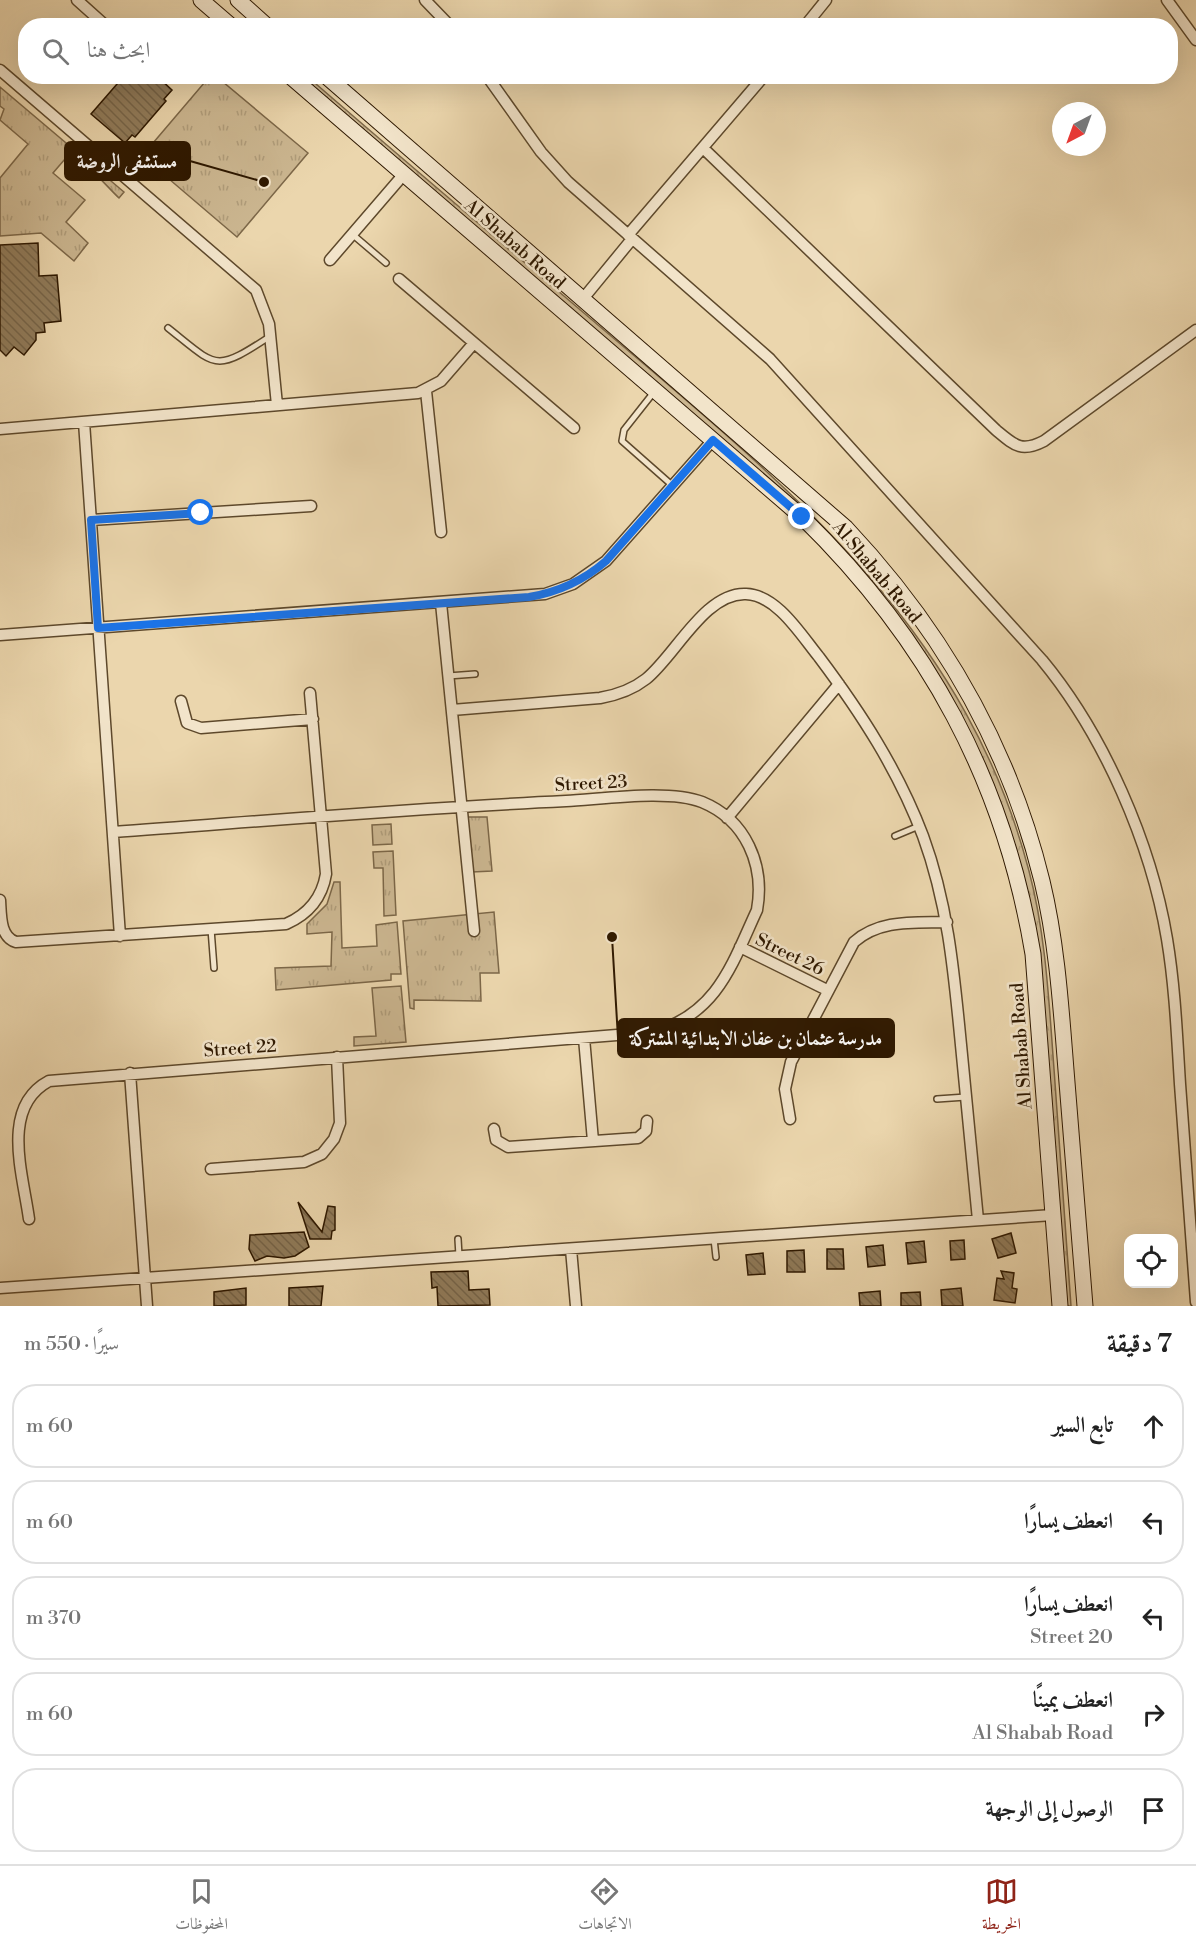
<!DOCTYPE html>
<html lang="ar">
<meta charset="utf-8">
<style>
body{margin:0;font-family:"Libre Bodoni",Amiri,serif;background:#f6f6f6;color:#222;direction:rtl}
.controls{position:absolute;right:18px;bottom:18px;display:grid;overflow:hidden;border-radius:12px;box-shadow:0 6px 24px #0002}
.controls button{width:54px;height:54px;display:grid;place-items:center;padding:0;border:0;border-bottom:2px solid #e0e0e0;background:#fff;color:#222;font:30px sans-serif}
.compass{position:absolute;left:1052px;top:102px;width:54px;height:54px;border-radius:50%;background:#fff;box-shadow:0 6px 24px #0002;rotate:221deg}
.stop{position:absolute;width:18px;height:18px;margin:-14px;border:4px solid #1a73e8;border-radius:50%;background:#fff}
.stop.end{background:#1a73e8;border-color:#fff;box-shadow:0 2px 6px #0008}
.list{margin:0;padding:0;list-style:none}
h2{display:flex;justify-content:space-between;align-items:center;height:78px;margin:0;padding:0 24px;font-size:26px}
h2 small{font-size:20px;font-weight:400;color:#767676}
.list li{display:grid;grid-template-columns:39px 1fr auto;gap:18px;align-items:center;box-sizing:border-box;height:84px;margin:0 12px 12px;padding:0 12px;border:2px solid #e0e0e0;border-radius:24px}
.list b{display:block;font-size:22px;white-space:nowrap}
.list p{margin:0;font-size:20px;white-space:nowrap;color:#767676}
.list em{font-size:20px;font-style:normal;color:#767676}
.icon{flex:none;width:33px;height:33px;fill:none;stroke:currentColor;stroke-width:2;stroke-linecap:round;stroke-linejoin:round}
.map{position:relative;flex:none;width:1196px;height:1306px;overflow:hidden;direction:ltr}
.search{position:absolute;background:#fff;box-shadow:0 6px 24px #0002;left:18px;right:18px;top:18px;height:66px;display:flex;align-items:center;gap:15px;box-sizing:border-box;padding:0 21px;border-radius:24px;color:#767676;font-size:22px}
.sheet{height:558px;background:#fff}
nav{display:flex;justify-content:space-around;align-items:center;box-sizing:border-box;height:84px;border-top:2px solid #e0e0e0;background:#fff;font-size:16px;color:#767676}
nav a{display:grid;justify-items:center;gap:3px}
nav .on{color:#8f2418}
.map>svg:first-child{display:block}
.grass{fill:url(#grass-tufts);stroke:#7c6748;stroke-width:1.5}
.building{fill:url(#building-back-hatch);stroke:#2e1800;stroke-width:1.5}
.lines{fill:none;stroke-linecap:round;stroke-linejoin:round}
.lane-casing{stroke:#5d482b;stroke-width:8}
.street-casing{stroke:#5d482b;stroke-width:13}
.secondary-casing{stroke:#2e1800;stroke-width:17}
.lane{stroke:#f2e4ca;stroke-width:5}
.street{stroke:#f2e4ca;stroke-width:10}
.secondary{stroke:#f2e4ca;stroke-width:15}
.route{stroke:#1a73e8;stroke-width:8}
.labels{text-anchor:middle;stroke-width:5;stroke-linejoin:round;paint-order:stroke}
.street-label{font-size:18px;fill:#2e1800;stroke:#f2e4ca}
.leader{fill:none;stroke:#2e1800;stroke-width:2}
.callout-dot{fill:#2e1800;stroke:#f2e4ca;stroke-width:2}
.callout{fill:#2e1800;stroke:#2e1800;stroke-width:2}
.callout-label{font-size:20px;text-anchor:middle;font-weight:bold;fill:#fff}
</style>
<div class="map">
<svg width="1196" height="1306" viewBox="0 0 1196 1306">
<defs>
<pattern id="grass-tufts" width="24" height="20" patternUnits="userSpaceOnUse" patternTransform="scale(1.5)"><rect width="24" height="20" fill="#cbb690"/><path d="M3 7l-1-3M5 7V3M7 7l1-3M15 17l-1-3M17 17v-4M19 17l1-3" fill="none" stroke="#af9c7a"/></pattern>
<pattern id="building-back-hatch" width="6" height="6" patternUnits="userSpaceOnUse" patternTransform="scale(1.5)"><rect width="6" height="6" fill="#907b5a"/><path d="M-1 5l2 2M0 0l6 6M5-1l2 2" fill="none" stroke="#766448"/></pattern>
</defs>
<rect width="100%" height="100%" fill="#ebd6ad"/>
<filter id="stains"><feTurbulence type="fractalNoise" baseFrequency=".00333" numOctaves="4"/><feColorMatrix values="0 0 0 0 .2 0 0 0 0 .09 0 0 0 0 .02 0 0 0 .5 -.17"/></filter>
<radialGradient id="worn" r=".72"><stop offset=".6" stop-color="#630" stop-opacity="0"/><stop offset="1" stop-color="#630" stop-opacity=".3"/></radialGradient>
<path class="grass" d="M210 76 217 77 308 153 237 237 142 156Z
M294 77H308C408 164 510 250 611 336 792 490 966 630 1029 871 1046 935 1049 1003 1054 1069 1060 1148 1066 1227 1071 1306H1063L1037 960 969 738 849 563Z
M0 87 124 192 119 198C105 185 86 159 65 159L53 173 85 200 66 222 88 243 74 261 41 233 0 236V178L28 144 0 120 4 109 0 106Z
M468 817H487L492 871 472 872 466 821Z
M391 824 392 844 373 845 372 825Z
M393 851 396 915 384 916 383 868H374L373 852Z
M334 882H340L342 948 377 946 376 925 397 922 401 974H391V980L276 990 275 968 331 966 332 932 307 934V924L327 904Z
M494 912 499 973H480L481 1001 414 1000V1009L410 1008 403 921Z
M401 986 406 1042 354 1046V1037L376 1036 372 988Z"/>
<path class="building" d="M124 76H157L172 90 164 99 166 101 135 137 132 135 125 143 91 114Z
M38 243 39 276 57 275 61 321 44 323 45 332 36 333V340L24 355 14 347 6 356 0 350V245Z
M298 1202 322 1232 328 1206 335 1207V1230L332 1231 331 1239H310Z
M304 1232 309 1247 295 1256 284 1258 267 1256 255 1261 249 1249 250 1235Z
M1011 1233 1016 1253 998 1258 992 1239Z
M964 1240 965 1259 951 1260 950 1241Z
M924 1241 926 1262 908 1264 906 1243Z
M883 1245 885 1265 868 1267 866 1247Z
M827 1249H843L844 1269H827Z
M804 1250 805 1272H787V1251Z
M763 1253 765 1274 748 1275 746 1255Z
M468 1271 469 1290 489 1289 490 1305 438 1306 437 1287 432 1288 431 1272Z
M1001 1271 1014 1273 1012 1288 1017 1289 1015 1303 994 1300 997 1278 1004 1279Z
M323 1286 321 1306H289V1288Z
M246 1288V1305L214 1306V1292Z
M961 1288 963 1306H942L941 1290Z
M880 1291 881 1306H860L859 1293Z
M920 1292 921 1306H901V1293Z"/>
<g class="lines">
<g class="lane-casing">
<path id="lane" d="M352 234 386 263
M168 328C217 367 214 373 269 337
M654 392 624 430 622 441 673 486
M448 676 475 674
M895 836 919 826
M211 929 214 968
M937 1099 966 1097
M458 1239 459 1256
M714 1239 716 1257"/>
</g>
<g class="street-casing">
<path id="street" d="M77 0 106 26
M425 0 450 26
M1167 0 1196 40
M805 26 826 0
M0 70 256 290 269 324 277 405
M487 76 541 152 568 182 770 359 1042 660C1104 735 1151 843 1167 939 1175 987 1177 1036 1180 1084 1185 1157 1191 1229 1196 1302
M703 148 996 430C1014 445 1021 453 1044 441L1196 330
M628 235 764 76
M330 260 404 174
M399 279 574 428
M582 300 632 239
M426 391 441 532
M84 422 120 936
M0 429 418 393 441 381 474 343
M91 520 311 506
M441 603 474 931
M0 635 545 594 573 584 606 561 713 440
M181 701 187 723 201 728 313 719
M452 710 600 698C617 695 632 690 646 679 675 656 705 592 746 594 777 595 801 635 819 657 861 713 898 770 923 836 948 904 954 973 961 1045 967 1103 972 1162 978 1220
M727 818 839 684
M0 900C1 916 0 937 16 942L286 924C309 914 322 898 326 874L310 693
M740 947 827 990
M584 1038 593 1141
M130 1073 147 1306
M790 1119 785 1089 791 1062 854 942C880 919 914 923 947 922
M494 1129 496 1140 508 1147 638 1138 646 1131 647 1121
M211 1169 304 1162 322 1154 334 1139 340 1123 337 1057
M29 1219C23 1174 0 1107 49 1081L654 1032C718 1013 732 964 757 910 765 865 746 820 702 802 669 789 603 799 566 801 415 808 264 821 113 832
M571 1249 576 1306
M0 1288 1053 1215"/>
</g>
<g class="secondary-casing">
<path id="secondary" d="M201 0 231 26
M238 0 267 26
M290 76 802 517C928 640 1004 780 1033 954L1060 1306
M326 76 846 528C941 629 1009 746 1042 881 1057 943 1061 1007 1066 1070 1072 1149 1079 1227 1085 1306"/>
</g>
<use href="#lane" class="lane"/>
<use href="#street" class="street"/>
<use href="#secondary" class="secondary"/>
</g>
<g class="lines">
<path class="route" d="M201 513 91 520 98 628 529 597C559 592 583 581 606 561L713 440 802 517"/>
</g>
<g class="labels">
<g class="street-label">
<text transform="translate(515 244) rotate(41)" y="6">Al Shabab Road</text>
<text transform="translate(877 572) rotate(50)" y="6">Al Shabab Road</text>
<text transform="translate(591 783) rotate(-3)" y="6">Street 23</text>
<text transform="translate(790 954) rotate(26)" y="6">Street 26</text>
<text transform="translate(1021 1046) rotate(-94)" y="6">Al Shabab Road</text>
<text transform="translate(240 1048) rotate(-4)" y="6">Street 22</text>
</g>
</g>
<path class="leader" d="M264 182L190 161M612 937L618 1038"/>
<g class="callout-dot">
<circle cx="264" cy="182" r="6"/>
<circle cx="612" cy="937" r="6"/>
</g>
<g class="callout">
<rect x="65" y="142" width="125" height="38" rx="6"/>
<rect x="618" y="1019" width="276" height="38" rx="6"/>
</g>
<g class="callout-label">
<text x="127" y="168">مستشفى الروضة</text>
<text x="756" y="1045">مدرسة عثمان بن عفان الابتدائية المشتركة</text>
</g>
<rect width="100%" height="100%" filter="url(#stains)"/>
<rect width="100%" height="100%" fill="url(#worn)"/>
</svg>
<div class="controls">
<button><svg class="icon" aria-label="locate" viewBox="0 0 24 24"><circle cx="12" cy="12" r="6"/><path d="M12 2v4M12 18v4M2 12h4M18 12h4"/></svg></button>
</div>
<svg class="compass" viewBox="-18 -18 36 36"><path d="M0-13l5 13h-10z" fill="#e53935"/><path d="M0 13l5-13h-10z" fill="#767676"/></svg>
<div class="stop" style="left:201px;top:513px"></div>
<div class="stop end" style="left:802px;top:517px"></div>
<div class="search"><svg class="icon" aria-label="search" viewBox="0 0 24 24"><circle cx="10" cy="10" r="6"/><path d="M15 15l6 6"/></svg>ابحث هنا</div>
</div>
<section class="sheet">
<h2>7 دقيقة<small>سيرًا · 550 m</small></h2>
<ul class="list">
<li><svg class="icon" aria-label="ahead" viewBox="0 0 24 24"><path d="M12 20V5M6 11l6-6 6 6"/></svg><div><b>تابع السير</b></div><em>60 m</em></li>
<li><svg class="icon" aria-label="left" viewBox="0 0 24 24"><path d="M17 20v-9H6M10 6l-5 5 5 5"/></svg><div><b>انعطف يسارًا</b></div><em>60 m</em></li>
<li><svg class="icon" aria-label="left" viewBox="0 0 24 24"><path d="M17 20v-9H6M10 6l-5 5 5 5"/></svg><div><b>انعطف يسارًا</b><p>Street 20</p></div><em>370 m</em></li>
<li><svg class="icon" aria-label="right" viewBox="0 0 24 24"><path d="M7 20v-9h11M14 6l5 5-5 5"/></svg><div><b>انعطف يمينًا</b><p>Al Shabab Road</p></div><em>60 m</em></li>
<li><svg class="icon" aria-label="arrive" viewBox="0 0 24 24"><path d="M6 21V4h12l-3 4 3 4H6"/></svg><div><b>الوصول إلى الوجهة</b></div></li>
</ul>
</section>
<nav>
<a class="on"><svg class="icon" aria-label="map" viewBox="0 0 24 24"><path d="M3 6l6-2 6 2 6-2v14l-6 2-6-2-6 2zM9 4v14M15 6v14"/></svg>الخريطة</a>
<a><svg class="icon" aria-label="directions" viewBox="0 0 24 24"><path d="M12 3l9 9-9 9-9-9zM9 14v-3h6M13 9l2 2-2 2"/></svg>الاتجاهات</a>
<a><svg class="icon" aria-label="saved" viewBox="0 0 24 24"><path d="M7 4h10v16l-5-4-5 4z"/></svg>المحفوظات</a>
</nav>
